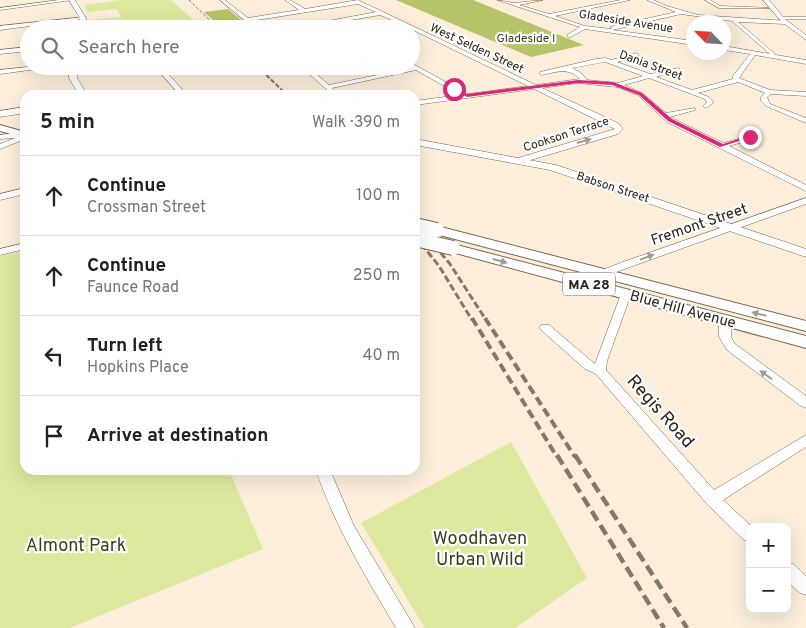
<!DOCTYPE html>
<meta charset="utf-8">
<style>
body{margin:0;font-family:Overpass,sans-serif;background:#f6f6f6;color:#202124}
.controls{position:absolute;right:15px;bottom:15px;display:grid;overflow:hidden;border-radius:10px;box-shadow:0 5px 20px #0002}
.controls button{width:45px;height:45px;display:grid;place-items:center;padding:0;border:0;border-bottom:1px solid #e0e0e0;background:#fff;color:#202124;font:25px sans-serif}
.compass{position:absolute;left:686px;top:15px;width:45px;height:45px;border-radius:50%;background:#fff;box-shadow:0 5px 20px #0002;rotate:295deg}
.stop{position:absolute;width:15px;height:15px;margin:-11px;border:4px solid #db2777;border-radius:50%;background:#fff}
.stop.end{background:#db2777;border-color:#fff;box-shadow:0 1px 5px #0008}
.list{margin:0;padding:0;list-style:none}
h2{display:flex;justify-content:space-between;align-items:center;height:65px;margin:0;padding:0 20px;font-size:21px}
h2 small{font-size:16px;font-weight:400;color:#757577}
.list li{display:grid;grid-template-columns:32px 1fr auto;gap:15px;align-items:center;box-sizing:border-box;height:80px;padding:0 20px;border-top:1px solid #e0e0e0}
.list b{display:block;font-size:19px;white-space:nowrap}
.list p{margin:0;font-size:16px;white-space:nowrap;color:#757577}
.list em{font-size:16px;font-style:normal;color:#757577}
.icon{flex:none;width:28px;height:28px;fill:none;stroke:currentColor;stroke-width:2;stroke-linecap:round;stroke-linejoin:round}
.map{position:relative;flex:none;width:806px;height:628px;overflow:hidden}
.search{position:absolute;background:#fff;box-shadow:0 5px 20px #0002;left:20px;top:20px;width:400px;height:55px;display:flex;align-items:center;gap:12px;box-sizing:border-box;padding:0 18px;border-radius:28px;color:#757577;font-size:19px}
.panel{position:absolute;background:#fff;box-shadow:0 5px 20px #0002;left:20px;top:90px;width:400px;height:385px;border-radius:15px}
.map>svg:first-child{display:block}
.green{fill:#dde99f}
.forest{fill:#b7c469}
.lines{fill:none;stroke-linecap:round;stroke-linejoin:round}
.minor-casing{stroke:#7b684b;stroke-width:1}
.major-casing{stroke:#7b684b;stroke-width:1}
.highway-casing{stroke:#7b684b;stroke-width:2}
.minor{fill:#fff;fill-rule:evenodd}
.major{fill:#fff;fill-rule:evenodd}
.highway{fill:#fff;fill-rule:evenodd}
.rail-far4{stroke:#83796a;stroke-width:1;stroke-dasharray:3 2;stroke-linecap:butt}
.rail-far3{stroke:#83796a;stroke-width:2;stroke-dasharray:4.5 2;stroke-linecap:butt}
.rail-far2{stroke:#83796a;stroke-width:3;stroke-dasharray:7 3;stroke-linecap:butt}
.rail-far1{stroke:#83796a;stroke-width:4;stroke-dasharray:9 4.5;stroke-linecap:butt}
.rail{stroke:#83796a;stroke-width:4.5;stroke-dasharray:11 5.5;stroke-linecap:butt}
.highway-bridge-casing{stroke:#7b684b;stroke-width:16;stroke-linecap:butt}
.highway-bridge{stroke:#fff;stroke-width:14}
.oneway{fill:#9f9b96}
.route{fill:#db2777}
.labels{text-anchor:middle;stroke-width:4.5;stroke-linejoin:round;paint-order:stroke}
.far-street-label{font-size:12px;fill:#292115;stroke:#fff}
.far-park-label{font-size:12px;fill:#3a3f18;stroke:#fff}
.shield{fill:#fff;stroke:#69645b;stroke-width:1}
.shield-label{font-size:14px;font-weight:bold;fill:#292115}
.street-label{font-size:15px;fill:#292115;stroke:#fff}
.near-street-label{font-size:18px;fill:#292115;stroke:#fff}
.near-park-label{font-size:18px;fill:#3a3f18;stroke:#fff}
</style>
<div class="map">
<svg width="806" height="628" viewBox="0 0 806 628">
<rect width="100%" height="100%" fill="#fceedb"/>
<path class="green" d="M121 0H171L204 29H90V20L121 17 117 9 87 12 84 5Z
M25 250V470H229L263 549 70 628H0V256Z
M511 442 587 578 515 628H425L361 523Z"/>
<path class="forest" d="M396 0H473L584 45 531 57Z
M228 9 249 26 223 29 204 12Z"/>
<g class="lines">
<g class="minor-casing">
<path id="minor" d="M59 0H72L0 10V8Z
M220 0H225L248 18 299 10 285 0H290L305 9 358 0 536 85 580 79C569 67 556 72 542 75L539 73 540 72 596 59 606 58 611 60 637 53 639 56 617 62 650 74 679 68V70L656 77 692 90 733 79V76L750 54 724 50V46L770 54 732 21 681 14 612 30 694 41V45L585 29 569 38 567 35 580 27 497 0 514 3 543 0 519 5 549 14 621 0H630L555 16 585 26 612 29 610 27 676 12 647 0H653L667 6 698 15 787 21 785 24 738 22 776 55 806 60V64L755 55 739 78 770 90 806 92V96L771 94 767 97 770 104 806 118V123L766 106 761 101V97L765 93 738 82 698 93 709 97 714 102 706 108 703 106 707 102 705 99 649 78 624 85 642 93 666 113 695 108V110L670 117 723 143 753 135V139L729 146 806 185V191L667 122 638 95 617 87 578 83 542 88 618 123 623 129 618 134 524 162H518V158L615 129 534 89 415 105V101L460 95 416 70 332 88 340 95H333L300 66H307L329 85 411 68 409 66H411V63L468 94 528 86 411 29 405 26 380 29 401 24 380 15 298 29H286L376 12 358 4 251 21 260 29H255ZM605 62 608 63 643 76 618 83 587 80 581 73 572 68Z
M705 0H710L720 6 775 8H719Z
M85 17 83 19 0 30V26Z
M781 17H806V19H779Z
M29 47V51L0 54V50Z
M37 66H59L0 74V70Z
M154 66H161L187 95H180Z
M18 133 22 135 25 134V139L0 149V144L15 138 0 139V135Z
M25 188V194L0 200V194Z
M806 198V204L605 276H597L596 274 597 272 623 262Z
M25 243V249L0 255V249Z
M626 291 631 294 607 361 606 370 714 490 806 435V447L723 500 752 527H750V542L744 540 707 504 596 374 585 369 539 328 541 325H549L595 364 621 294Z
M725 317 731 321V337L735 344 806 396V408L801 406 727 350 719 337V321Z
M316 470H330L354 526 415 628H396C366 577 335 527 316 470Z
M787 562 793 564 806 576V595L800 593 787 581Z"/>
</g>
<g class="major-casing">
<path id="major" d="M69 0H75L86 18 87 29H81L80 18Z
M763 0H769L785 19 806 35V40L781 21Z
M68 66H76L77 78 87 95H79L69 78Z
M25 107V113L0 117V111Z
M415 139 556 165 806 249V257L550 170 415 145Z"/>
</g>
<g class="highway-casing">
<path id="highway" d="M0 125 25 132V138L0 131Z
M437 226 806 321V331L432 233 430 230 432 227Z
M453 244 806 336V348L448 251 446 248 448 245Z"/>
</g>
<use href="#minor" class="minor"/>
<use href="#major" class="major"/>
<use href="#highway" class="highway"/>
<path class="rail-far4" d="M189 0 219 29"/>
<path class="rail-far3" d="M257 66 287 95"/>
<path class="rail-far2" d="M415 222 450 264 486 320
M415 236 439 266 472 320"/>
<path class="rail-far1" d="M472 318 557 457
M485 318 575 457"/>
<path class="rail" d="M557 455 664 628
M575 455 687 628"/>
<g class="highway-bridge-casing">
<path id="highway-bridge" d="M415 225 437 230
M415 239 453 248"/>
</g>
<use href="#highway-bridge" class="highway-bridge"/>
</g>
<defs><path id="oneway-solid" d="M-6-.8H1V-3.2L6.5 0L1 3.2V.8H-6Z" transform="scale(1.25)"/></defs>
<g class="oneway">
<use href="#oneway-solid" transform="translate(584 141) rotate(-16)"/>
<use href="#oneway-solid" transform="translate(647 257) rotate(-20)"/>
<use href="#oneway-solid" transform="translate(500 261) rotate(15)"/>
<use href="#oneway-solid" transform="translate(759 314) rotate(-166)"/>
<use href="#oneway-solid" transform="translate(766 375) rotate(-145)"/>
</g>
<path class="route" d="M578 80 613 82 642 93 672 119 723 144 748 136 752 137 720 147 668 121 639 95 612 85 578 83 467 97 452 89 456 88 467 94Z"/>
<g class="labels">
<g class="far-street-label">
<text transform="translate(626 21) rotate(9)" y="4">Gladeside Avenue</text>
<text transform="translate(477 48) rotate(25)" y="4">West Selden Street</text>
<text transform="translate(651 65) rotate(20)" y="4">Dania Street</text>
<text transform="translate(566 134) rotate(-18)" y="4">Cookson Terrace</text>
<text transform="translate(613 187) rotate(18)" y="4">Babson Street</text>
</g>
<g class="far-park-label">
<text x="526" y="42">Gladeside I</text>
</g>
<rect class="shield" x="563" y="272.5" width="52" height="23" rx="4"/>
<g class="shield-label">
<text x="589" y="289">MA 28</text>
</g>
<g class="street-label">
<text transform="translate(699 224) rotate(-19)" y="5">Fremont Street</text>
<text transform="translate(683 309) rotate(15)" y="5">Blue Hill Avenue</text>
</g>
<g class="near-street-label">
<text transform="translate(661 411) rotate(48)" y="6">Regis Road</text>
</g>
<g class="near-park-label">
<text x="480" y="544">Woodhaven<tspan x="480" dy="21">Urban Wild</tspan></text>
<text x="76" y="551">Almont Park</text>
</g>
</g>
</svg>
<div class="controls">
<button>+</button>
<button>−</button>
</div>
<svg class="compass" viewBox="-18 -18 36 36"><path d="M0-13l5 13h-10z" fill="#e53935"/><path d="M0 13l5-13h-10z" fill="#757577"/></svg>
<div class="stop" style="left:454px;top:89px"></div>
<div class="stop end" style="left:750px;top:137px"></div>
<div class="search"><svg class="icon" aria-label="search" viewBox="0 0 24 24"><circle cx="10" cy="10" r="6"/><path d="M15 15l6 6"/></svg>Search here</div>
<section class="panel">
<h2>5 min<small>Walk · 390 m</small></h2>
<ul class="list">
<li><svg class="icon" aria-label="ahead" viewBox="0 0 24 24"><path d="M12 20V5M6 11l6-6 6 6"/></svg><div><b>Continue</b><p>Crossman Street</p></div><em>100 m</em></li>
<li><svg class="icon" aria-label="ahead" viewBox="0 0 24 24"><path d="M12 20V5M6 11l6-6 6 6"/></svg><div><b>Continue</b><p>Faunce Road</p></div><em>250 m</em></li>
<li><svg class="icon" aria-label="left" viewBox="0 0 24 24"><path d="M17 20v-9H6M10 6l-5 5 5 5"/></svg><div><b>Turn left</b><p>Hopkins Place</p></div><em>40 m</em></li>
<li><svg class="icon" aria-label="arrive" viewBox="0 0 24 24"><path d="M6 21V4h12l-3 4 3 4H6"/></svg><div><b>Arrive at destination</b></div></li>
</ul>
</section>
</div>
